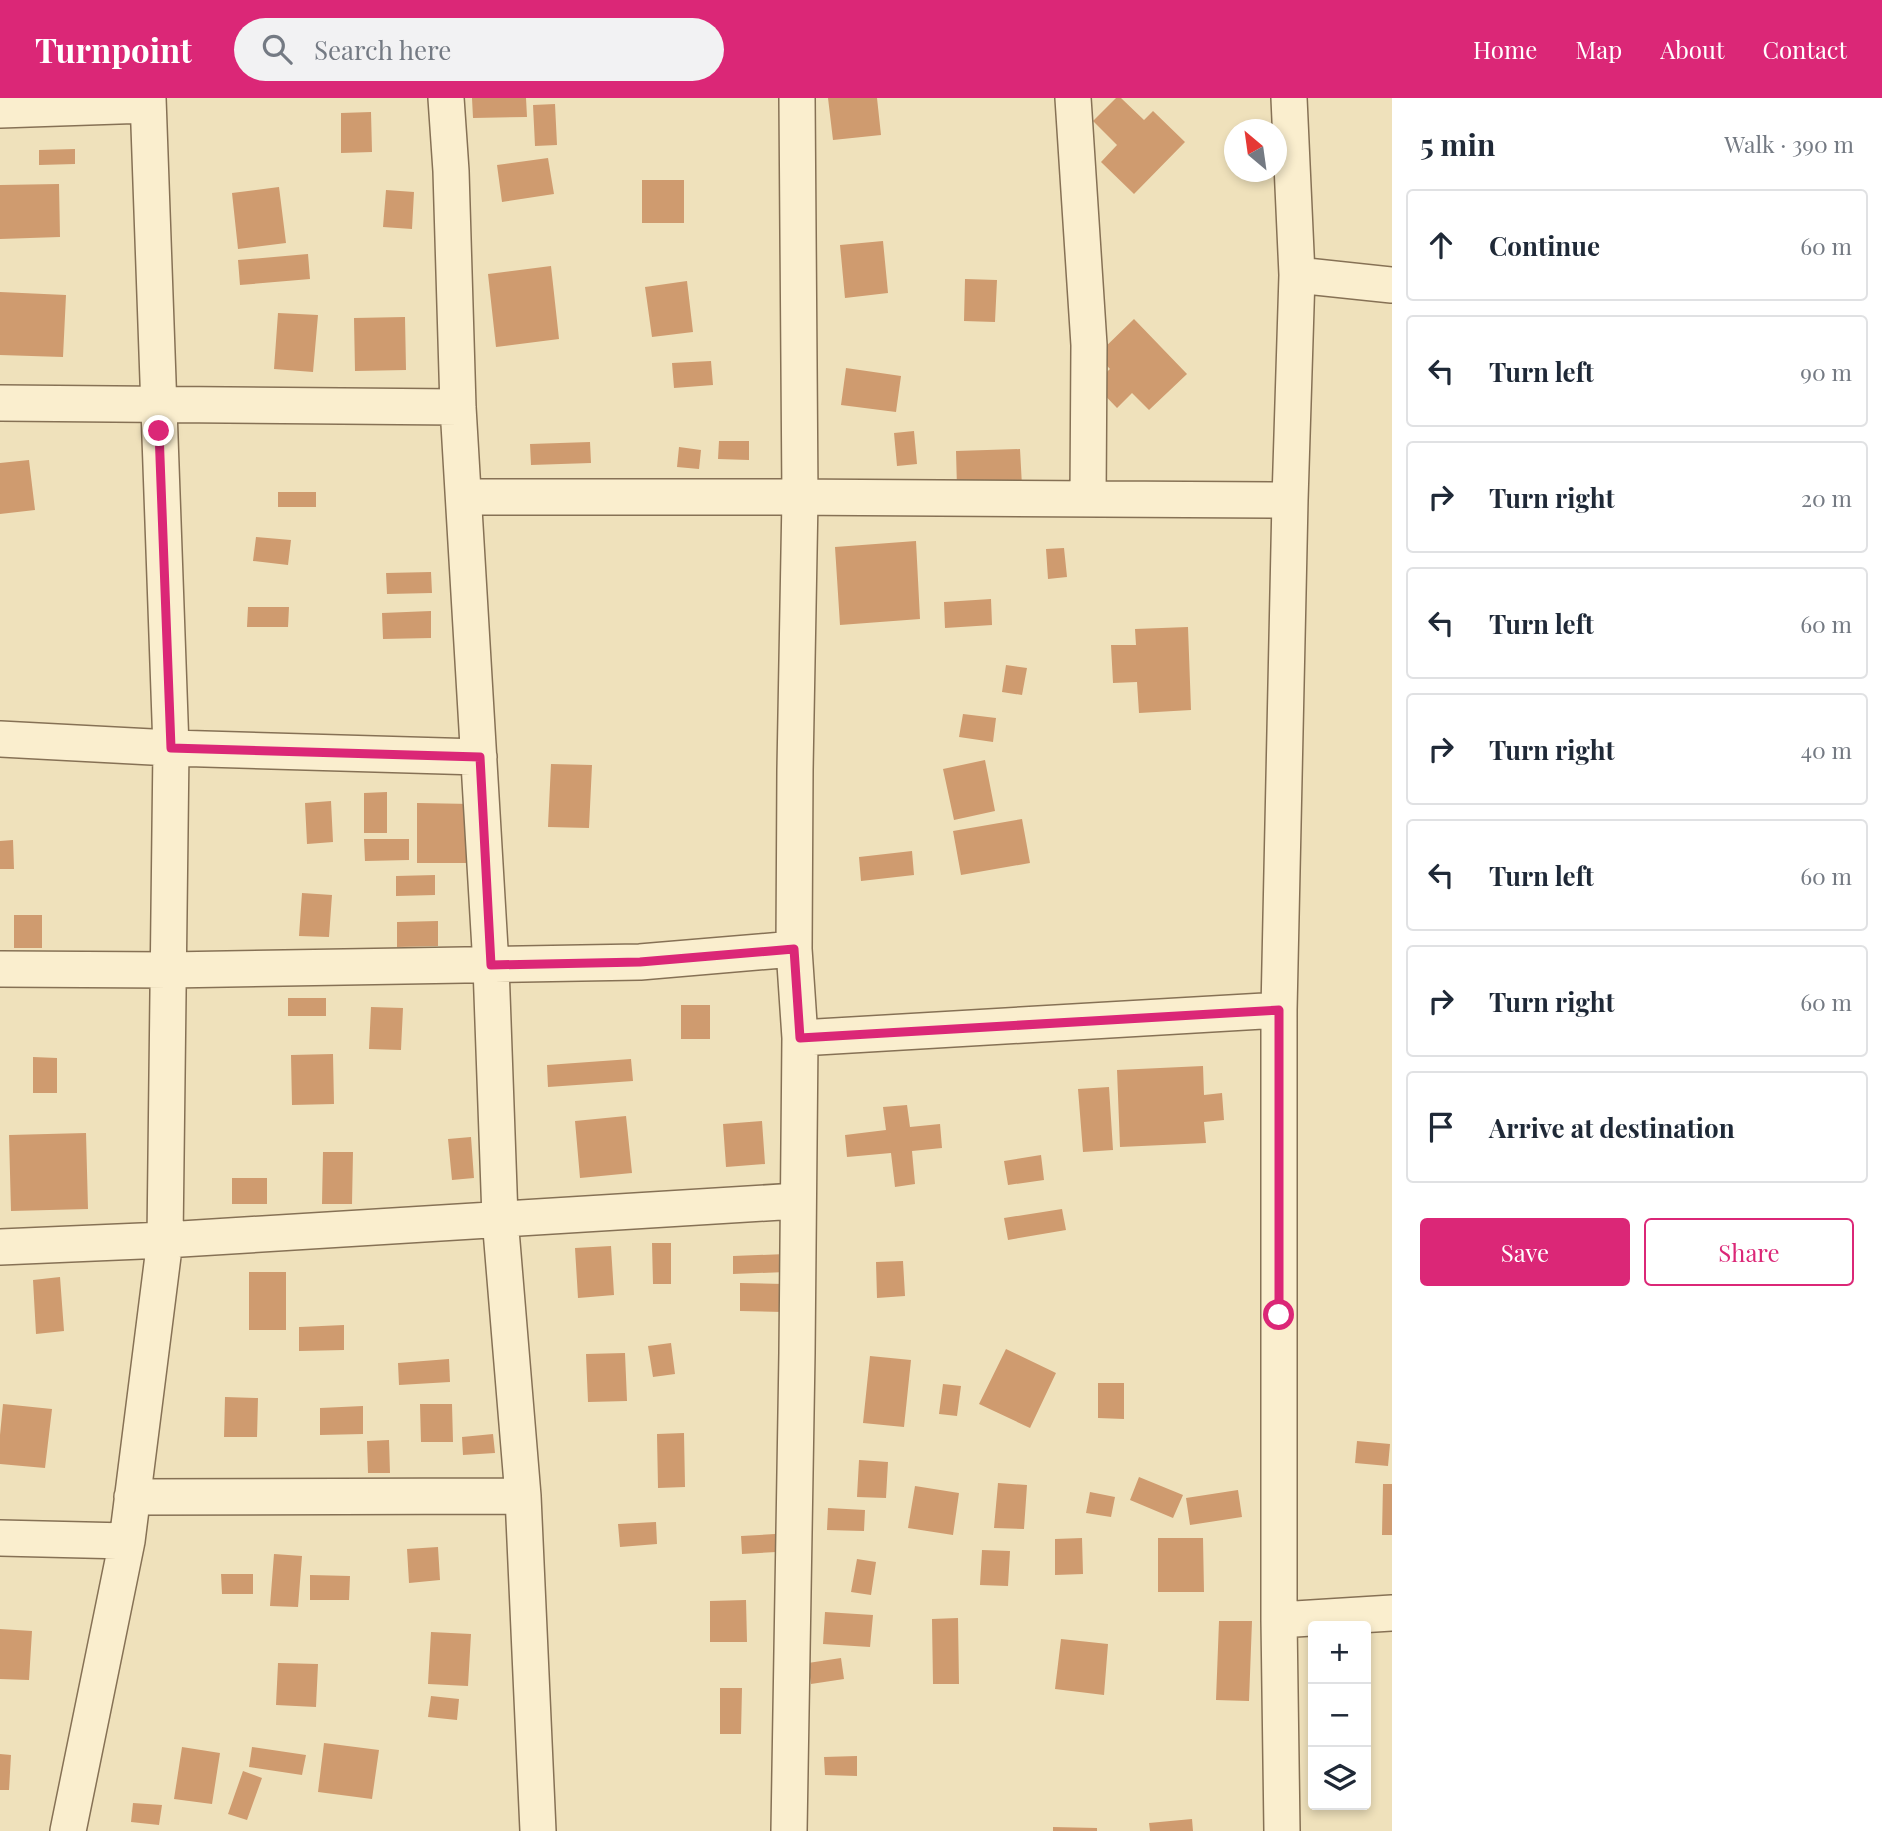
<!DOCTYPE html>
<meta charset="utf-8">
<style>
body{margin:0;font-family:"Playfair Display",serif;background:#f2f2f3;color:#1f2937}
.controls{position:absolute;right:21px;bottom:21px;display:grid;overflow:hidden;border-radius:7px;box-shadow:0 4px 10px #0003}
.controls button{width:63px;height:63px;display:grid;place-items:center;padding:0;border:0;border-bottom:2px solid #e0e1e3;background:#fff;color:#1f2937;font:35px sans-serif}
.compass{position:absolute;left:1224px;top:21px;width:63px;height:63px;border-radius:50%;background:#fff;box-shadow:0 4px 10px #0003;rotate:331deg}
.stop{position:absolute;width:21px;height:21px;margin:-16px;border:5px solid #db2777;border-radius:50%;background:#fff}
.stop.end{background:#db2777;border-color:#fff;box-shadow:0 2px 7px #0008}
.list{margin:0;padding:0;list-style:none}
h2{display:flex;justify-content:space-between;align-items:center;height:91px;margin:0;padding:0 28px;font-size:30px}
h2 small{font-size:23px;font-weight:400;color:#747a83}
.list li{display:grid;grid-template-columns:46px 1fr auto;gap:21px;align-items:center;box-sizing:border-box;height:112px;margin:0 14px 14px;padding:0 14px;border:2px solid #e0e1e3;border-radius:7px}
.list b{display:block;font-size:26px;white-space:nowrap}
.list em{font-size:23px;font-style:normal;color:#747a83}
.actions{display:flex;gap:14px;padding:21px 28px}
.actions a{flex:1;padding:16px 0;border:2px solid #db2777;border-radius:7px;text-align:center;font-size:24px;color:#db2777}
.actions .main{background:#db2777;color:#fff}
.icon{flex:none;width:38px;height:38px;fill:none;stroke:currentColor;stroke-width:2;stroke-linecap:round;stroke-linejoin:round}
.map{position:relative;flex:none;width:1392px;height:1733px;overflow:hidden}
header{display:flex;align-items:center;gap:42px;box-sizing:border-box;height:98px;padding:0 35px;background:#db2777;color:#fff}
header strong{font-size:33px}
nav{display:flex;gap:38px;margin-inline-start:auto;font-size:24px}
.search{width:490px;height:63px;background:#f2f2f3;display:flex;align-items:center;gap:18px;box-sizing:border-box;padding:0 24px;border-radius:38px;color:#747a83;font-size:26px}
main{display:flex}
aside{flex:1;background:#fff}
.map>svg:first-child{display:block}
.building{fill:#cf9b6f}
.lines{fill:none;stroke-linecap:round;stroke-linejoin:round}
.minor-casing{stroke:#867155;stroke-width:38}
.minor{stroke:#faeece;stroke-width:35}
.route{stroke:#db2777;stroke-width:9}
</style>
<header>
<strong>Turnpoint</strong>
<div class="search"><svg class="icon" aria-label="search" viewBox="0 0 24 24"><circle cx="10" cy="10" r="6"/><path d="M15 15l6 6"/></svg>Search here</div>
<nav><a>Home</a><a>Map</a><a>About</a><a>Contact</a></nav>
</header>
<main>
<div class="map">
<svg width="1392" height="1733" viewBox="0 0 1392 1733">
<rect width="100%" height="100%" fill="#efe1bb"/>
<path class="building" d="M472 0H526L527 19 473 20Z
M828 0H877L881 37 833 42Z
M1116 0H1121L1144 22 1153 13 1185 44 1134 96 1101 64 1117 47 1093 23Z
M555 6 557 47 535 48 533 7Z
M371 14 372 54 341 55V15Z
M75 51V66L39 67V52Z
M548 60 554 96 502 104 497 67Z
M642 82H684V125H642Z
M59 86 60 139 0 141V87Z
M279 89 286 145 238 151 232 95Z
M386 92 414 94 412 131 383 129Z
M883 143 888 195 845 200 840 147Z
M308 156 310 181 240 187 238 162Z
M551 168 559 241 496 249 488 176Z
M965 181 997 182 995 224 964 223Z
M687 183 693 234 652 239 645 189Z
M0 194 66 197 63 259 0 257Z
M278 215 318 217 313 274 274 271Z
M405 219 406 272 355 273 354 220Z
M1134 221 1187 276 1149 312 1132 295 1117 310 1094 286 1110 271 1097 257Z
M711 263 713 287 674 290 672 265Z
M846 270 901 278 896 314 841 307Z
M914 333 917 366 897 368 894 335Z
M719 343H749V362L718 361Z
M590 344 591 365 531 367 530 346Z
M679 349 701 352 699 371 677 369Z
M1020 351 1022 388 957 390 956 353Z
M29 362 35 412 0 416V365Z
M278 394H316V409H278Z
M256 439 291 442 288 467 253 463Z
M916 443 920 521 840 527 835 449Z
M1064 450 1067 479 1048 481 1046 451Z
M431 474 432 495 387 496 386 475Z
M991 501 992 527 945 530 944 504Z
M248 509H289L288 529H247Z
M431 513V540L383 541 382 515Z
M1188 529 1191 612 1139 615 1137 584 1113 585 1111 547H1136L1135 531Z
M1006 567 1027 570 1022 597 1002 594Z
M963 616 996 620 993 644 959 639Z
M985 662 995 713 954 722 943 671Z
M551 666 592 667 589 730 548 729Z
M387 694V735H364V695Z
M331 703 333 744 307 746 305 705Z
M417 705 472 706V765H417Z
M1022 721 1030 765 961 777 953 733Z
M364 741H409V762L365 763Z
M13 742 14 771H0V743Z
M912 753 914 777 861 783 859 759Z
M435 777V797L396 798V778Z
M302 795 332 797 329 839 299 838Z
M14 817H42V850H14Z
M438 823V848L397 849V824Z
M288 900H326V918H288Z
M681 907H710V941H681Z
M371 909 403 910 401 952 369 951Z
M333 956 334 1006 292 1007 291 957Z
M33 959 57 960V995H33Z
M631 961 633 983 548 989 547 967Z
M1203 968 1204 997 1222 995 1224 1022 1204 1024 1206 1045 1120 1049 1117 972Z
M1109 989 1113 1052 1083 1054 1078 991Z
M907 1007 910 1029 940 1026 942 1050 912 1053 915 1086 895 1089 891 1055 847 1059 845 1037 886 1032 883 1009Z
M626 1018 632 1075 580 1080 575 1023Z
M762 1023 765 1066 726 1069 723 1026Z
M86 1035 88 1111 11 1113 9 1037Z
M471 1039 474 1080 452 1082 448 1041Z
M323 1054H353L352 1106H322Z
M1041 1057 1044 1082 1008 1087 1004 1063Z
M232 1080H267V1106H232Z
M1062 1111 1066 1132 1008 1142 1004 1120Z
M652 1145H671V1186H653Z
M611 1148 614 1197 578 1200 575 1150Z
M786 1156V1174L733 1176V1158Z
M903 1163 905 1198 877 1200 876 1164Z
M249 1174H286V1232H249Z
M60 1179 64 1233 36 1236 33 1182Z
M740 1185 784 1186 783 1214 740 1213Z
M344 1227V1252L299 1253V1229Z
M671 1245 675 1276 653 1279 648 1248Z
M1006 1251 1056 1275 1030 1330 979 1306Z
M625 1255 627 1303 588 1304 586 1256Z
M870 1258 911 1262 904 1329 863 1325Z
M449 1261 450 1284 399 1287 398 1265Z
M1098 1285H1124V1321L1098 1320Z
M943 1286 961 1288 957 1318 939 1316Z
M225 1299 258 1300 257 1339H224Z
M3 1306 52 1311 45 1370 0 1366V1337Z
M420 1306H452L453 1344H421Z
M363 1308V1336L320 1337V1310Z
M684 1335 685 1389 658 1390 657 1336Z
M493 1336 495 1355 463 1357 462 1339Z
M389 1342 390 1375H368L367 1343Z
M1357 1343 1390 1346 1388 1368 1355 1365Z
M859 1362 888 1364 886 1400 857 1399Z
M1139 1379 1183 1397 1173 1420 1130 1402Z
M998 1385 1027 1387 1024 1431 994 1430Z
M1383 1386H1392V1437H1382Z
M915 1388 959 1395 953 1437 908 1430Z
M1238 1392 1242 1419 1190 1427 1186 1400Z
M1090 1394 1115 1399 1111 1419 1086 1415Z
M828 1410 865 1412 864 1433 827 1432Z
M656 1424 657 1446 620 1449 618 1426Z
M775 1436 776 1454 742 1456 741 1438Z
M1082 1440 1083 1476 1055 1477V1441Z
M1158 1440H1203L1204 1494H1158Z
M438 1449 440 1482 409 1485 407 1451Z
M982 1452 1010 1453 1008 1488 980 1487Z
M274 1456 302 1458 298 1509 270 1508Z
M857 1461 876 1464 871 1497 851 1494Z
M221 1476H253V1496H222Z
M310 1477 350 1478 349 1502H310Z
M746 1502 747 1544H710V1503Z
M825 1514 873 1517 870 1549 823 1546Z
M958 1520 959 1586H933L932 1521Z
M1219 1523H1252L1249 1603 1216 1602Z
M0 1531 32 1533 29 1582 0 1581Z
M431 1534 471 1536 468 1588 428 1586Z
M1061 1541 1108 1546 1104 1597 1055 1591Z
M841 1560 844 1581 811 1586 808 1565Z
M278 1565 318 1566 316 1609 276 1607Z
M720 1590H742L741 1636H720Z
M431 1598 459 1601 457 1622 428 1619Z
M324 1645 379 1652 372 1701 318 1694Z
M182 1649 220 1655 212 1706 174 1701Z
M252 1649 306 1657 302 1677 249 1669Z
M0 1656 11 1657 9 1692H0Z
M857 1658V1678L825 1677 824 1659Z
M243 1673 262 1680 247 1722 228 1716Z
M133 1705 162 1707 159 1727 131 1724Z
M1192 1721 1193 1733H1150L1149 1725Z
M1053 1729 1097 1730V1733H1053Z"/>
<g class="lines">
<g class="minor-casing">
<path id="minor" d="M446 0 451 73 458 309 491 868 500 1120 523 1398 538 1733
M1073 0 1089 247 1088 401
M0 12 148 7
M1297 177 1392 187
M0 305 458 309
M464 399H784L1290 402
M0 641 171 650 479 659
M0 871 169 872 640 864 794 851
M800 940 1279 912
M0 1149 165 1142 797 1103
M132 1399 523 1398
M0 1440 127 1443
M1279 1522 1392 1515
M68 1733 127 1443 165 1142 171 650 148 0
M789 1733 797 1255 800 940 794 851 795 672 800 400 797 0
M1282 1733 1279 1522V912L1290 402 1297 177 1289 0"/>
</g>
<use href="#minor" class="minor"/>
</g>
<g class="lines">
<path class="route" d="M159 333 171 650 480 659 491 867 640 864 794 851 800 940 1279 912V1217"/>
</g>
</svg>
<div class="controls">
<button>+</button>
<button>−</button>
<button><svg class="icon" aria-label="layers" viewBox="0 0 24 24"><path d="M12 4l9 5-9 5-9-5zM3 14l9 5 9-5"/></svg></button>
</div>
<svg class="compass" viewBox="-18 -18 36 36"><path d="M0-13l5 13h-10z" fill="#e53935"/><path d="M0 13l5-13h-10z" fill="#747a83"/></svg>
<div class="stop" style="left:1279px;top:1217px"></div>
<div class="stop end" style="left:159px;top:333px"></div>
</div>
<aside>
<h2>5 min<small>Walk · 390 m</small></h2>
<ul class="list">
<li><svg class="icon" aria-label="ahead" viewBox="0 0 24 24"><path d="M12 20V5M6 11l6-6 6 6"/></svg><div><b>Continue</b></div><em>60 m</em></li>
<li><svg class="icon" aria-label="left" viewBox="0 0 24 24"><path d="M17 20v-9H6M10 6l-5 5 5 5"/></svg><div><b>Turn left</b></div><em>90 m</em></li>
<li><svg class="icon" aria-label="right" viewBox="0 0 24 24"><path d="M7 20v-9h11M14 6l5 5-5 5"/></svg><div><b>Turn right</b></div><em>20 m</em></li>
<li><svg class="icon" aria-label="left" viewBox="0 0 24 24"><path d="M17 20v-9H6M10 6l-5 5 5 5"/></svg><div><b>Turn left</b></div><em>60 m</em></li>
<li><svg class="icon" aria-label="right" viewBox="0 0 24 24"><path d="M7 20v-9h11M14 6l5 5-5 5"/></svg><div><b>Turn right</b></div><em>40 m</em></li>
<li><svg class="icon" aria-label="left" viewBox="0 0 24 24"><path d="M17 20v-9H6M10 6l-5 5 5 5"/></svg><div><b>Turn left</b></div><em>60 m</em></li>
<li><svg class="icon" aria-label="right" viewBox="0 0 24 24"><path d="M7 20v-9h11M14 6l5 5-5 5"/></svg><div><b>Turn right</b></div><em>60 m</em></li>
<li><svg class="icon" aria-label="arrive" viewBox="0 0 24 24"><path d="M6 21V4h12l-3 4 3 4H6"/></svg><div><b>Arrive at destination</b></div></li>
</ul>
<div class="actions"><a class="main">Save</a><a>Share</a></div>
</aside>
</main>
